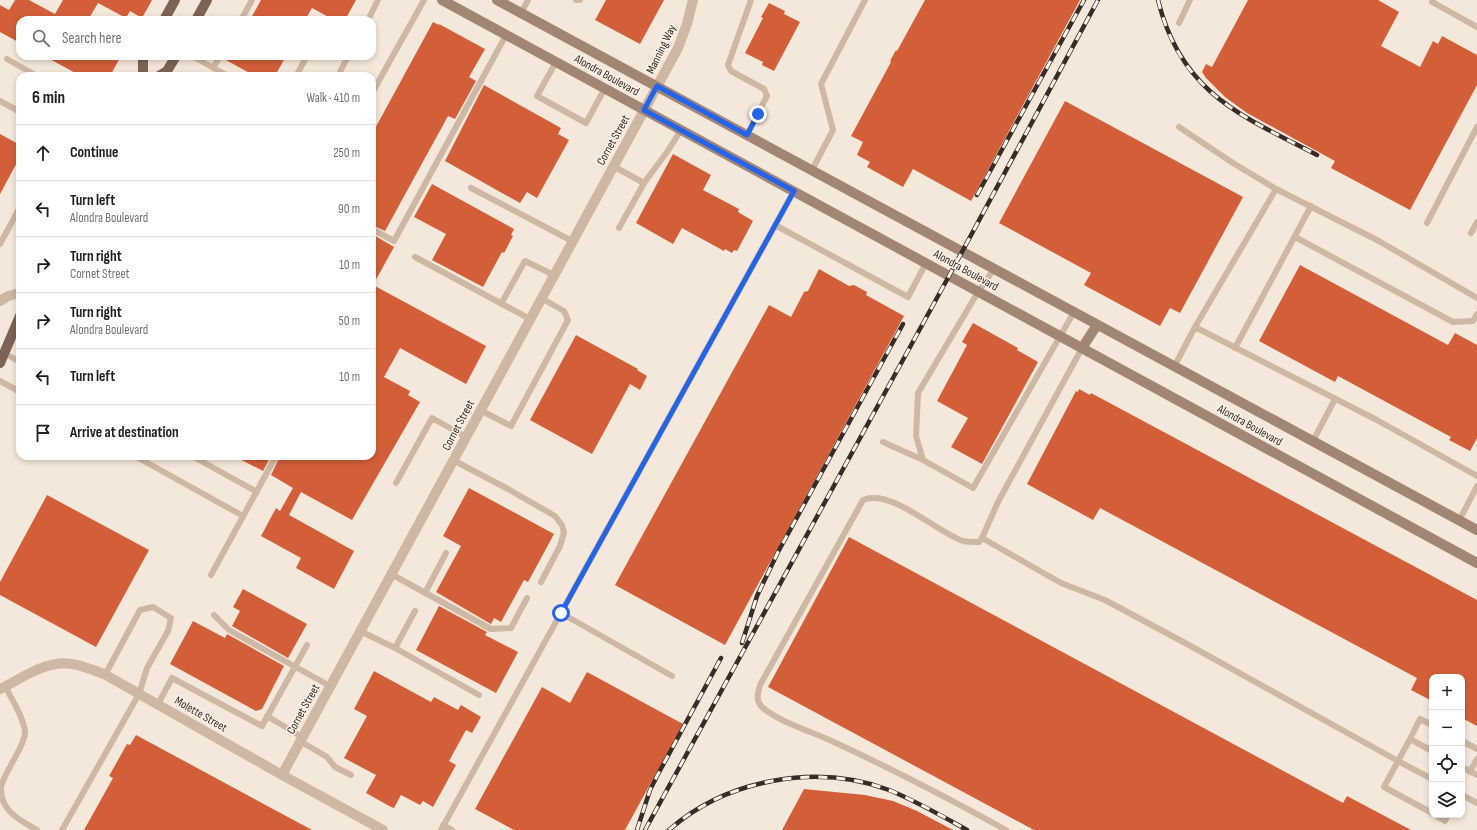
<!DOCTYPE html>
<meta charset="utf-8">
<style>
body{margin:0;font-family:"Sofia Sans Condensed",sans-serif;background:#f6f6f6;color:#202124}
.controls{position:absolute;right:12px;bottom:12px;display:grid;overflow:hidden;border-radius:8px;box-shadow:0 2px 6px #0003}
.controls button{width:36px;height:36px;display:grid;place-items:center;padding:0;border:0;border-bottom:1px solid #e0e0e0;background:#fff;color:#202124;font:20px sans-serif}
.stop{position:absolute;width:12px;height:12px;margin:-9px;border:3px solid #2563eb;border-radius:50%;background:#fff}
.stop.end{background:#2563eb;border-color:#fff;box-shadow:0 1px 4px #0008}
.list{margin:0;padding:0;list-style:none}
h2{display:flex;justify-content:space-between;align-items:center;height:52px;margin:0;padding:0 16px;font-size:17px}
h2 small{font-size:13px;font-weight:400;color:#757577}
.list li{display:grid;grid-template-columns:26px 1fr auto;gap:12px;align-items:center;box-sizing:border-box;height:56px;padding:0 16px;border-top:1px solid #e0e0e0}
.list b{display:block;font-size:15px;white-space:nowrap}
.list p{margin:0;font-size:13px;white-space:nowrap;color:#757577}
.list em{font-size:13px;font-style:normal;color:#757577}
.icon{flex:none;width:22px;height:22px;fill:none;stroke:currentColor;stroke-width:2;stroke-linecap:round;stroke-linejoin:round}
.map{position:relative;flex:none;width:1477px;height:830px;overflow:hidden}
.search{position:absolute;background:#fff;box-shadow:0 2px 6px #0003;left:16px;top:16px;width:360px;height:44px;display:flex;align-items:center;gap:10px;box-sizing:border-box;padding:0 14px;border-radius:12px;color:#757577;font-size:15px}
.panel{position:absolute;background:#fff;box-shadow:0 2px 6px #0003;left:16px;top:72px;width:360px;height:388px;border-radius:12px}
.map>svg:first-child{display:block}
.building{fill:#d35f39}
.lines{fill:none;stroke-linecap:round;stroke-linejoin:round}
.service{stroke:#ceb7a4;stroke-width:6}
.minor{stroke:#ceb7a4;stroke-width:10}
.secondary{stroke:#a28675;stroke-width:10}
.primary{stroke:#7c6356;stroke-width:10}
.rail-casing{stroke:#392c27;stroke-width:4.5}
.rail{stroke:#fbf2e7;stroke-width:3;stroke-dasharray:9;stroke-linecap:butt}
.route{stroke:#2563eb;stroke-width:5}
.labels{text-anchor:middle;stroke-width:3;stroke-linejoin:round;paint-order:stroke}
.street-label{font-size:12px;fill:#392c27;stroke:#fbf2e7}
</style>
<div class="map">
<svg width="1477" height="830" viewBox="0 0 1477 830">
<rect width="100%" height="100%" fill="#f4e8da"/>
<path class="building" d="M15 0H29L55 14 63 0H152L142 18 130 11 126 18 98 3 88 20H20V43L0 32V5L9 10Z
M261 0H356L345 20H334L312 8 305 20H250Z
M606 0H664L640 44 595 20Z
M925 0H1080L971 201 913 169 903 187 867 167 870 162 857 155 863 142 851 136 891 62 890 61 896 50 897 51Z
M1248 0H1378L1399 12 1381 46 1420 67 1433 41 1438 44 1442 36 1477 55V85L1410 210 1331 168 1335 161 1247 113 1225 97 1206 78 1202 72 1206 64 1212 67Z
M769 3 785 11 784 14 800 22 774 71 762 65 763 62 745 53 763 18 761 17Z
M433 22 439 25V24L485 49 469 77 476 81 455 119 448 116 385 231 372 225V134Z
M44 56H121L110 76H81Z
M224 56H286L275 76H255L224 59Z
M484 85 561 128 558 134 569 140 537 198 527 192 520 203 445 161Z
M1065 101 1243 197 1180 313 1170 308 1160 326 1084 285 1091 273 999 223Z
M0 134 20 145V157L0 194Z
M673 154 711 175 703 190 739 209 738 212 753 221 737 251 734 250 732 253 725 249 724 251 682 228 673 244 636 223Z
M432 184 514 229 511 235 513 236 504 253 502 252 483 287 432 260 446 234 414 217Z
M372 234 394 247 373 285 486 346 466 384 400 348 384 377 410 391 408 395 420 402 352 520 301 492 289 515 354 551 334 589 296 568 301 558 261 536 276 508 280 511 293 488 271 475 280 456H372Z
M1300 265 1448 345 1455 333 1477 345V438L1470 451 1449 440 1451 437 1338 376 1335 382 1259 341Z
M819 269 849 286 854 285 867 292 866 295 904 316 725 645 615 585 769 305 791 317 804 292 808 291Z
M973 323 1018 348 1017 350 1038 362 982 464 951 447 968 418 937 401 967 345 962 342Z
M576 335 638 369 637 370 647 376 640 390 630 384 592 454 530 420Z
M1079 389 1090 395 1091 393 1477 600V726L1462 718V677H1432V701L1411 690 1417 678 1100 508 1093 520 1027 484 1076 391 1078 392Z
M234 456H271L263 471Z
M469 488 554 534 528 582 524 580 501 622 494 618 491 624 436 592 461 546 443 536Z
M47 495 149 550 96 647 0 595V582Z
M849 537 1343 803 1347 796 1411 830H1034L768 687Z
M243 589 307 624 288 658 232 626 240 611 233 607Z
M439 606 487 632 485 635 518 652 496 693 416 650Z
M193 621 225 638 227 634 284 666 262 709 256 711 170 664Z
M374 671 431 702 434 697 458 710 461 705 481 717 472 733 466 730 449 761 456 765 433 807 423 801 420 805 401 795 394 808 391 807 366 793 376 775 344 758 367 716 354 709Z
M587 672 683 724 625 830H514L475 809 542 687 570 703Z
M136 735 312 830H84L113 778 109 776 127 744 130 745Z
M804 789 865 795 893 801 917 811 953 830H782Z"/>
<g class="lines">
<path class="service" d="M576 0H580
M1433 0 1432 2 1477 27
M521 13 528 0
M241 20 252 0
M368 20 378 0
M1179 23 1190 0
M192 56 228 76
M7 59 37 76
M556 62 537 96 586 123 605 88
M213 68 220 56
M296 76 307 56
M338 76 348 56
M372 93 424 0
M0 101 20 112
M1179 127 1233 163 1276 189
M747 135 767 96 764 89 731 71 728 65 751 0
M613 166 644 183 667 152 681 130
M812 170 833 130 821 84 865 0
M471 188 572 241
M1427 223 1477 127
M775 225 908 297 926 263
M619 228 644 183
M372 229 394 241 506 35
M1471 233 1477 222
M1295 237 1453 322 1473 321 1477 314
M0 244 20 207
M415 257 530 319
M994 269 978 292 918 393 916 436 923 460 973 488 1074 312
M1477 298 1377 240 1276 189 1195 327 1375 419 1477 476
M501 304 525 261 554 275
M1082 348 998 502 982 538 1061 583 1105 600 1187 644 1398 761 1384 787 1432 813
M1235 348 1311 206
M4 353 20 362
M1174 367 1195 327
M0 381 20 392
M480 410 511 426 568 320 564 311 541 298
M1313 441 1335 399
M883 442 923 460
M135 456 243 516
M192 456 257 492
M453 460 508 489 555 516 562 525 564 533 560 546 541 582
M396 483 432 418 466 437
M1459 521 1477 486
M982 538 979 542C973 542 968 542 963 541 936 532 891 488 863 500L760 685C758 693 755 700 762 707 780 723 814 732 836 743 894 770 950 799 1006 830
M391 574 491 629 511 628 527 598
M211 575 276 456
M425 593 446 553
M561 613 672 676
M214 615 229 630 330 686
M360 631 395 648 479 695
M395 648 415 611
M5 686C11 698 24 718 25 732 25 739 21 746 18 752 14 760 1 781 1 788 0 811 21 821 37 830
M158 704 172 678 262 726 307 645
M267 716 302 737
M1410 739 1420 719 1432 725
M300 741 327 757 335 767 351 775
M1462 741 1477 749
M1432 751 1410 739 1398 761 1432 779
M1462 767 1477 775
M1470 772 1477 759
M1462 795 1477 803
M1435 815 1445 821 1448 815
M443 825 452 830
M62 830 139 694 147 668 168 631 171 618 153 607 140 610 105 675
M441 830 794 191"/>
<path class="minor" d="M0 301 8 296 20 293
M0 689C18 680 37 667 56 664 72 661 90 669 104 674L282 775 383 830
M282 775 678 48 687 24 693 0"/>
<path class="secondary" d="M442 0 1477 563
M497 0 1477 530
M1082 348 1097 325"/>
<path class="primary" d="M164 20 175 0
M196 20 207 0
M143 76V59L144 56
M159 76 167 71 176 56
M0 363 20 316"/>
<g class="rail-casing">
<path id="rail" d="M1158 0C1181 93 1240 115 1317 155
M977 195 1084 0
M742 643 757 596 778 552 903 324
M637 830 650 790 657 776 721 658
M645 830 949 276 1098 0
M669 830C727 779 816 763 889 790 916 801 942 816 967 830"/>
</g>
<use href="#rail" class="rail"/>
</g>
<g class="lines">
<path class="route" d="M561 613 794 191 644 110 657 86 747 135 758 114"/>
</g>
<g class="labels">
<g class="street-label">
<text transform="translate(661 49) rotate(-64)" y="4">Manning Way</text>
<text transform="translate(607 75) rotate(29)" y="4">Alondra Boulevard</text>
<text transform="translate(613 140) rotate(-61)" y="4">Cornet Street</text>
<text transform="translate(966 270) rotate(29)" y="4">Alondra Boulevard</text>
<text transform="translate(458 425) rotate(-62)" y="4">Cornet Street</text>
<text transform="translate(1250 425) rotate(29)" y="4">Alondra Boulevard</text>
<text transform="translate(303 709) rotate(-61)" y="4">Cornet Street</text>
<text transform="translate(201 714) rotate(30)" y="4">Molette Street</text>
</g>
</g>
</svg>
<div class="controls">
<button>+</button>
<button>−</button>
<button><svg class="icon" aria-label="locate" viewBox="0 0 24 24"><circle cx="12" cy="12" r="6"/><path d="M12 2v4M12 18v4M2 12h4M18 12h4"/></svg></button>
<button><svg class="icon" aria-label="layers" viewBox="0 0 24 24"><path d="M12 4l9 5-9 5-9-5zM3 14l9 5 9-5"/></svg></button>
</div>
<div class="stop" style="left:561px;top:613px"></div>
<div class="stop end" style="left:758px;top:114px"></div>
<div class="search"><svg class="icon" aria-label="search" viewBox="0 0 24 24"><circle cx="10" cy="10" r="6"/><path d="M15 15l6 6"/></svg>Search here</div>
<section class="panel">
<h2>6 min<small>Walk · 410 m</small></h2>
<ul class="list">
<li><svg class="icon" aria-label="ahead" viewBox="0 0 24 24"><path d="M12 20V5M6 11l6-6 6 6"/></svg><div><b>Continue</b></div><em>250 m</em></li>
<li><svg class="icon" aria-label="left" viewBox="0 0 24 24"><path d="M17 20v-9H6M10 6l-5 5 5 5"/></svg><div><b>Turn left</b><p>Alondra Boulevard</p></div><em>90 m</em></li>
<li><svg class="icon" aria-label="right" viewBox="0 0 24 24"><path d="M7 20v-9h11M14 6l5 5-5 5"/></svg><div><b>Turn right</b><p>Cornet Street</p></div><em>10 m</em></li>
<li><svg class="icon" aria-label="right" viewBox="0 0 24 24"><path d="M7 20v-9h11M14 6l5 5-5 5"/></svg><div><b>Turn right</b><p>Alondra Boulevard</p></div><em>50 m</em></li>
<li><svg class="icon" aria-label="left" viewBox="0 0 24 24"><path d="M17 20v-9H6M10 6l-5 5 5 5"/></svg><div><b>Turn left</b></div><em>10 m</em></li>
<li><svg class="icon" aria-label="arrive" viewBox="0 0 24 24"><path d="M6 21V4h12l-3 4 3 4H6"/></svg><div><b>Arrive at destination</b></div></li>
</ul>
</section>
</div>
